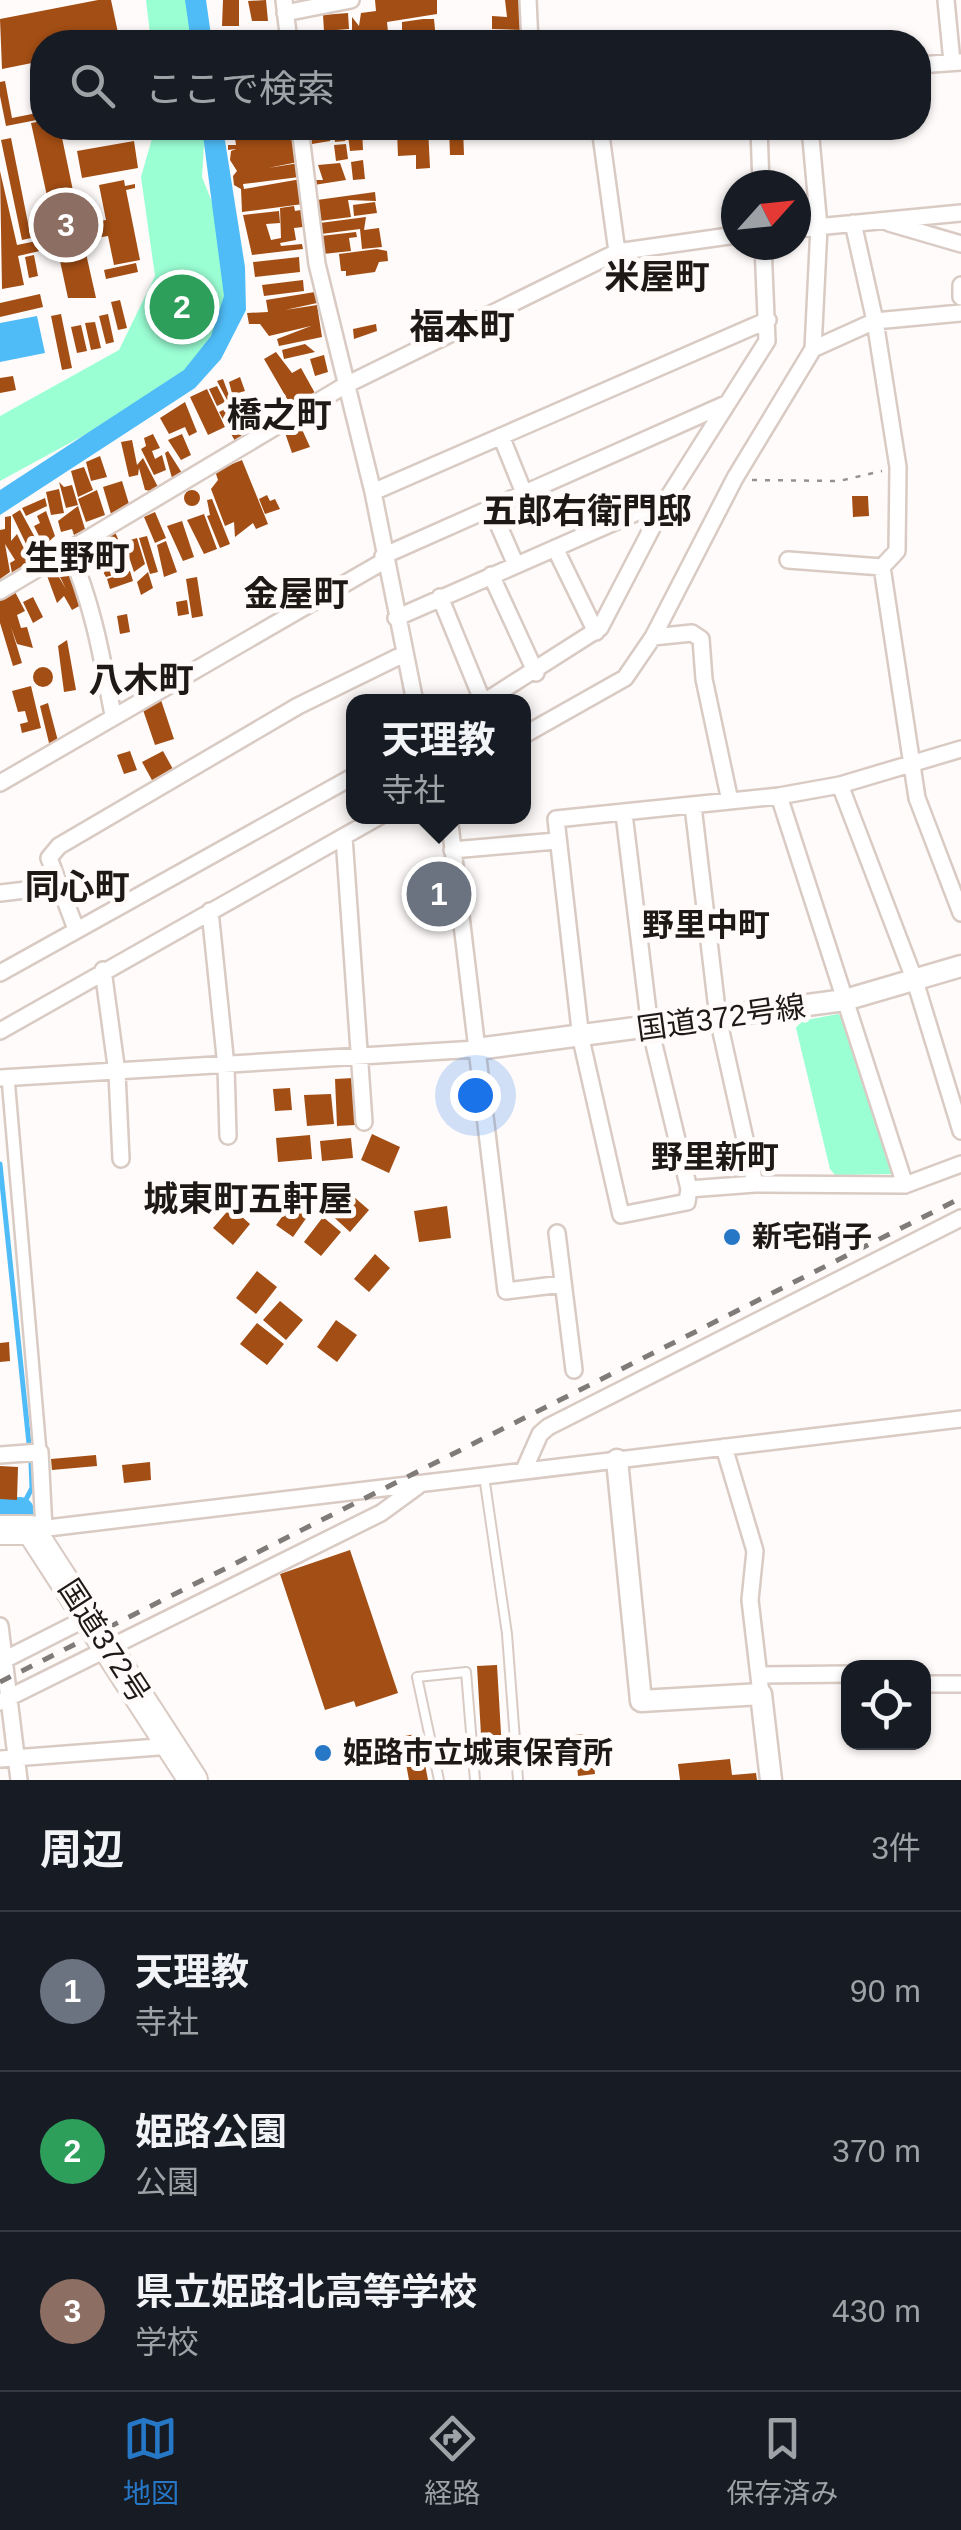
<!DOCTYPE html>
<html lang="ja">
<meta charset="utf-8">
<style>
body{margin:0;font-family:Arial,"Noto Sans JP",sans-serif;background:#242831;color:#f1f3f6}
.controls{position:absolute;right:30px;bottom:30px;display:grid;overflow:hidden;border-radius:20px;box-shadow:0 2px 8px #0004}
.controls button{width:90px;height:90px;display:grid;place-items:center;padding:0;border:0;border-bottom:2px solid #363941;background:#171b24;color:#f1f3f6;font:50px sans-serif}
.compass{position:absolute;left:721px;top:170px;width:90px;height:90px;border-radius:50%;background:#171b24;box-shadow:0 2px 8px #0004;rotate:63deg}
.you{position:absolute;left:475px;top:1095px;width:35px;height:35px;margin:-25px;border:8px solid #fff;border-radius:50%;background:#1a73e8;box-shadow:0 0 0 15px #1a73e833}
.badge{display:grid;place-items:center;width:65px;height:65px;border-radius:50%;background:#2677c6;color:#fff;font-size:32px;font-weight:700}
.pin{position:absolute;translate:-50% -50%;border:5px solid #fff;box-shadow:0 2px 10px #0006}
.popup{position:absolute;left:346px;top:694px;width:185px;height:130px;box-sizing:border-box;display:grid;place-content:center;border-radius:20px;background:#171b24;filter:drop-shadow(0 2px 8px #0005);font-size:32px;white-space:nowrap;color:#9ea1a6}
.popup b{font-size:38px;color:#f1f3f6}
.popup::after{content:'';position:absolute;left:50%;top:100%;margin-left:-20px;border:20px solid transparent;border-top-color:#171b24}
.list{margin:0;padding:0;list-style:none}
h2{display:flex;justify-content:space-between;align-items:center;height:130px;margin:0;padding:0 40px;font-size:42px}
h2 small{font-size:32px;font-weight:400;color:#9ea1a6}
.list li{display:grid;grid-template-columns:65px 1fr auto;gap:30px;align-items:center;box-sizing:border-box;height:160px;padding:0 40px;border-top:2px solid #363941}
.list b{display:block;font-size:38px;white-space:nowrap}
.list p{margin:0;font-size:32px;white-space:nowrap;color:#9ea1a6}
.list em{font-size:32px;font-style:normal;color:#9ea1a6}
.icon{flex:none;width:55px;height:55px;fill:none;stroke:currentColor;stroke-width:2;stroke-linecap:round;stroke-linejoin:round}
.map{position:relative;flex:none;width:961px;height:1780px;overflow:hidden}
.search{position:absolute;background:#171b24;box-shadow:0 2px 8px #0004;left:30px;right:30px;top:30px;height:110px;display:flex;align-items:center;gap:25px;box-sizing:border-box;padding:0 35px;border-radius:40px;color:#9ea1a6;font-size:38px}
.sheet{height:610px;background:#171b24}
nav{display:flex;justify-content:space-around;align-items:center;box-sizing:border-box;height:140px;border-top:2px solid #363941;background:#171b24;font-size:28px;color:#9ea1a6}
nav a{display:grid;justify-items:center;gap:5px}
nav .on{color:#2677c6}
.map>svg:first-child{display:block}
.green{fill:#9bffd4}
.water{fill:#4fbcf7}
.lines{fill:none;stroke-linecap:round;stroke-linejoin:round}
.stream{stroke:#4fbcf7;stroke-width:5}
.river{stroke:#4fbcf7;stroke-width:28}
.building{fill:#a34e14}
.service-casing{stroke:#d9cbc4;stroke-width:12}
.pedestrian-casing{stroke:#d9cbc4;stroke-width:16}
.minor-casing{stroke:#d9cbc4;stroke-width:20}
.tertiary-casing{stroke:#d9cbc4;stroke-width:25}
.trunk-casing{stroke:#d9cbc4;stroke-width:32}
.path{stroke:#95918f;stroke-width:2.5;stroke-dasharray:5 8;stroke-linecap:butt}
.service{stroke:#fff;stroke-width:8}
.pedestrian{stroke:#fff;stroke-width:11}
.minor{stroke:#fff;stroke-width:15}
.tertiary{stroke:#fff;stroke-width:20}
.trunk{stroke:#fff;stroke-width:28}
.rail{stroke:#7f7b79;stroke-width:5;stroke-dasharray:12 12;stroke-linecap:butt}
.poi-dot{fill:#2677c6;stroke:#fefbfa;stroke-width:4}
.labels{text-anchor:middle;stroke-width:10;stroke-linejoin:round;paint-order:stroke}
.street-label{font-size:30px;fill:#1e1917;stroke:#fefbfa}
.poi-label{font-size:30px;font-weight:bold;fill:#1e1917;stroke:#fefbfa;text-anchor:start}
.neighbourhood-label{font-size:32px;font-weight:bold;fill:#1e1917;stroke:#fefbfa}
.quarter-label{font-size:35px;font-weight:bold;fill:#1e1917;stroke:#fefbfa}
</style>
<div class="map">
<svg width="961" height="1780" viewBox="0 0 961 1780">
<rect width="100%" height="100%" fill="#fefbfa"/>
<path class="green" d="M146 0H199L201 42H151Z
M155 128H205L202 177 232 252 219 338 178 384 0 481V416L119 350 155 276 141 177Z
M838 1014 845 1020 897 1168 892 1174 835 1175 830 1169 796 1028 801 1021Z"/>
<path class="water" d="M185 0H206L212 42H191Z
M202 128H223L245 267 246 310 221 359 195 388 0 515V490L184 370 211 336 224 296Z
M37 316 45 353 0 362V323Z"/>
<g class="lines">
<path class="stream" d="M0 1164 31 1463 32 1488 20 1511"/>
<path class="river" d="M0 1512 20 1511"/>
</g>
<path class="building" d="M98 0H111L120 42H42V61L2 69 0 19Z
M223 0H239V26H222Z
M266 0 268 21H252L248 1Z
M375 0H437V14L387 22 389 42H368L367 35 352 37V17L359 26 361 13 376 11Z
M505 0H522V30L492 29V16L507 17Z
M348 13 349 29 324 31 323 15Z
M423 19H434L436 40 402 42V22Z
M248 33 250 42H217L216 36Z
M336 33 337 42H296L295 36Z
M5 81 12 118 42 112V119L6 126 0 96V82Z
M42 121V128H60L82 234 89 233 88 223 106 220 99 185 124 180 125 186 135 184V188L126 190 140 260 114 265 108 236 83 240 96 298H68L57 247 18 256 24 285 2 289 0 171 17 245 56 237 31 123Z
M235 128H280V130L236 135Z
M310 128H362L363 150 350 151 348 135 345 141 335 142 334 132 330 141 312 144Z
M414 128H428L430 168 416 169V155L398 156 397 132H415Z
M449 128H463L464 155H450Z
M276 132 279 136 294 134 298 162 268 168 299 163V177L243 184 244 189 301 179 303 204 242 212 241 189 234 185 233 176 237 171 230 160 231 151 236 149 228 150V145H236L235 138 257 140 256 135Z
M11 138 31 238 22 240 1 140Z
M134 141 138 168 82 178 77 151Z
M346 144 348 159 336 161 334 145Z
M363 160 365 179 353 180 351 162Z
M340 163 346 180 314 185 313 180H323L318 165Z
M375 192 376 201 348 200 351 217 319 221 317 200Z
M375 202 377 213 354 216 353 205Z
M294 206 295 211 301 210 303 227 294 228 296 240 280 243 281 246 302 244 303 249 252 255 243 215 279 211 280 223 266 224 271 240 281 238 280 208Z
M366 217 364 230 379 228 382 247 362 249 360 229 321 234 320 223Z
M356 232 357 237 349 238 351 251 323 254 321 236Z
M377 249 387 251 388 261 379 262 375 272 346 276V271H341L339 254Z
M34 255 38 276 29 278 25 257Z
M299 257 300 272 255 277 253 262Z
M136 263 138 272 106 279 104 270Z
M303 280 304 291 264 296 262 285Z
M315 292 317 303 285 310 317 305 322 337 279 346 277 339 311 326 269 336 260 324H249L247 313 268 312 266 300Z
M40 294 43 307 0 317V303Z
M120 300 127 328 118 330 111 302Z
M61 314 72 368 62 370 51 316Z
M108 314 114 342 106 344 99 316Z
M95 322 101 348 91 350 85 323Z
M376 324 377 331 354 339 353 329Z
M81 325 87 351 77 353 71 327Z
M305 344 315 352 284 359 282 350Z
M276 352 292 373 301 368 316 395 293 409 264 359Z
M324 355 328 372 315 376 310 359Z
M13 376 16 390 0 393V378Z
M240 377 245 391 238 393 243 402 235 405 229 382Z
M223 379 234 409 249 399 264 425 246 436 217 381Z
M217 386 225 402 217 406 209 389Z
M207 389 225 427 208 435 190 397Z
M185 402 197 432 189 436 185 427 169 434 160 418Z
M227 408 242 437 235 441 219 412Z
M300 425 310 447 292 453 284 430Z
M153 434 160 448 152 451 155 459 162 455 166 470 154 475 141 449 146 446 144 438Z
M182 434 191 455 181 460 168 440Z
M132 440 137 465 143 458 158 487 151 491 145 490 139 468 138 475 129 477 121 442Z
M168 451 182 473 172 478 165 453Z
M100 456 107 477 91 481 86 462Z
M242 460 268 524 256 529 253 523 235 537 234 522 225 526 211 489 218 480 215 471Z
M84 467 93 490 78 497 71 471Z
M122 481 129 504 111 514 103 487Z
M59 482 64 487 72 485 78 505 66 508Z
M59 489 64 513 51 515 46 492Z
M97 490 105 515 86 522 78 499Z
M184 498a8 8 0 1 1 16 0a8 8 0 1 1-16 0Z
M267 495 270 501 275 499 280 509 265 514 259 499Z
M852 496H868L869 516 853 517Z
M45 498 47 506 26 516 22 508Z
M212 499 230 544 220 548 207 516 210 515 207 500Z
M78 506 85 529 74 535 72 529 61 532 58 521Z
M20 510 38 543 28 548 12 515Z
M46 511 55 536 44 546 34 526 40 523 37 516Z
M155 512 166 538 155 543 144 517Z
M204 514 217 549 204 554 187 520Z
M11 516V541L17 534 30 561 12 573 10 563 15 560 5 544 10 572 0 579V530L5 529V517Z
M182 521 194 557 183 561 167 526Z
M115 532 128 562 119 573 114 561 117 574 106 577 103 572 107 569 93 542Z
M147 536 158 572 150 574 139 538Z
M137 538 145 564 134 572 124 542Z
M166 541 177 572 164 577 157 545Z
M69 558 84 590 76 594 81 605 72 610 64 596 57 603 46 573 53 567 66 589 54 565Z
M130 571 133 581 110 589 107 579Z
M148 572 153 588 141 595 137 582Z
M197 577 203 616 192 618 186 579Z
M14 590 25 611 17 615 21 628 27 627 33 648 17 644 11 627 22 663 13 666 0 623V598Z
M33 597 43 617 33 623 23 602Z
M187 600 189 614 178 616 176 602Z
M127 614 130 632 120 634 117 616Z
M67 640 76 690 64 692 58 646Z
M33 677a10 10 0 1 1 20 0a10 10 0 1 1-20 0Z
M31 686 41 728 22 733 20 724 28 722 25 711 18 712 12 691Z
M161 700 174 739 155 745 142 707Z
M48 703 58 741 49 743 40 706Z
M130 751 137 770 124 774 117 755Z
M163 751 174 771 153 782 142 762Z
M449 864 455 922 428 924 422 867Z
M353 1078 355 1125 337 1126 335 1079Z
M290 1088 292 1110 275 1111 273 1089Z
M331 1094 334 1124 307 1126 304 1095Z
M372 1134 400 1147 389 1173 361 1160Z
M310 1135 312 1159 278 1162 276 1138Z
M351 1138 353 1158 322 1161 320 1141Z
M346 1190 369 1210 350 1232 327 1211Z
M296 1198 312 1210 293 1237 276 1225Z
M447 1206 451 1238 419 1242 414 1211Z
M231 1207 250 1224 233 1245 213 1228Z
M323 1217 341 1232 321 1256 304 1242Z
M375 1254 390 1268 369 1292 354 1279Z
M257 1271 277 1287 256 1314 236 1298Z
M280 1301 303 1320 286 1340 263 1320Z
M336 1320 357 1335 337 1362 317 1347Z
M257 1323 284 1344 267 1365 240 1344Z
M9 1342 10 1361 0 1362V1343Z
M96 1455 97 1466 52 1470 51 1459Z
M150 1462 151 1480 124 1483 122 1465Z
M0 1466 18 1467 17 1500 0 1499Z
M350 1550 398 1693 356 1707 354 1701 325 1710 280 1574Z
M497 1665 503 1768 483 1769 477 1666Z
M419 1733 428 1780H409L401 1737Z
M591 1734 595 1774 578 1776 574 1735Z
M730 1759 732 1775 756 1773 757 1780H680L678 1764Z"/>
<g class="lines">
<g class="service-casing">
<path id="service" d="M484 1476 507 1634 518 1780
M439 1780 417 1677 466 1672 475 1780"/>
</g>
<g class="pedestrian-casing">
<path id="pedestrian" d="M8 1078 40 1452"/>
</g>
<g class="minor-casing">
<path id="minor" d="M284 0 289 42
M528 0 530 42
M946 0 952 62
M285 13 351 0
M918 65 961 62
M300 128 317 264 373 492 415 702
M600 128 617 252
M759 128 761 185
M889 223 961 244
M796 229 961 213
M961 285V297
M813 349 875 321 961 313
M501 436 524 493
M373 492 768 320
M491 508 516 565
M555 548 596 632
M69 550C93 604 102 658 113 715
M383 556 728 403
M788 560 882 567 897 551 898 467 875 321 853 223
M882 567 917 798 961 913
M491 575 536 673
M0 591 344 386 617 252 736 235
M440 597 483 702
M396 618 667 499
M653 637 692 633 701 639 704 679 730 801
M484 702 600 628 667 499 767 341 763 245
M524 735 625 678 653 637 735 478 813 349 819 227 810 128
M961 749 840 785 779 796 556 819 581 1039 621 1215 687 1202 689 1189 755 1184 905 1185 961 1164
M0 783 384 561
M840 785 915 981 961 1131
M779 796 905 1185
M693 806 718 1018 755 1184
M624 814 650 1028 689 1189
M449 816 506 1291 562 1284
M344 837 364 1122
M452 850 556 841
M0 893 59 886
M210 911 226 1066 228 1136
M76 929 49 858 59 846 298 706 404 654
M103 970 117 1073 121 1159
M0 973 354 776
M0 1031 380 816
M0 1078 477 1049
M557 1233 574 1370
M724 1447 755 1551 750 1600 761 1694
M0 1455 40 1452 44 1529
M524 1470 540 1434 548 1427 961 1218
M31 1530 961 1419
M0 1626 19 1780
M0 1662 89 1617
M762 1675 848 1674
M924 1684H961
M0 1702 381 1513 418 1486
M0 1759 171 1746"/>
</g>
<g class="tertiary-casing">
<path id="tertiary" d="M477 1049 845 1000 961 966
M617 1460 641 1701 761 1694 771 1780"/>
</g>
<g class="trunk-casing">
<path id="trunk" d="M0 1530H31L193 1780"/>
</g>
<path class="path" d="M752 480 839 481 882 471"/>
<use href="#service" class="service"/>
<use href="#pedestrian" class="pedestrian"/>
<use href="#minor" class="minor"/>
<use href="#tertiary" class="tertiary"/>
<use href="#trunk" class="trunk"/>
<path class="rail" d="M0 1682 961 1198"/>
</g>
<g class="poi-dot">
<circle cx="732" cy="1237" r="10"/>
<circle cx="323" cy="1753" r="10"/>
</g>
<g class="labels">
<g class="street-label">
<text transform="translate(721 1018) rotate(-8)" y="10">国道372号線</text>
<text transform="translate(104 1641) rotate(57)" y="10">国道372号</text>
</g>
<g class="poi-label">
<text x="752" y="1247">新宅硝子</text>
<text x="343" y="1763">姫路市立城東保育所</text>
</g>
<g class="neighbourhood-label">
<text x="706" y="936">野里中町</text>
<text x="715" y="1168">野里新町</text>
</g>
<g class="quarter-label">
<text x="657" y="289">米屋町</text>
<text x="462" y="339">福本町</text>
<text x="279" y="427">橋之町</text>
<text x="587" y="523">五郎右衛門邸</text>
<text x="77" y="570">生野町</text>
<text x="296" y="606">金屋町</text>
<text x="141" y="692">八木町</text>
<text x="77" y="899">同心町</text>
<text x="248" y="1211">城東町五軒屋</text>
</g>
</g>
</svg>
<div class="controls">
<button><svg class="icon" aria-label="locate" viewBox="0 0 24 24"><circle cx="12" cy="12" r="6"/><path d="M12 2v4M12 18v4M2 12h4M18 12h4"/></svg></button>
</div>
<svg class="compass" viewBox="-18 -18 36 36"><path d="M0-13l5 13h-10z" fill="#e53935"/><path d="M0 13l5-13h-10z" fill="#9ea1a6"/></svg>
<div class="you"></div>
<div class="pin badge" style="left:439px;top:894px;background:#6b7280">1</div>
<div class="popup"><b>天理教</b>寺社</div>
<div class="pin badge" style="left:182px;top:307px;background:#2e9e5b">2</div>
<div class="pin badge" style="left:66px;top:225px;background:#8d6e63">3</div>
<div class="search"><svg class="icon" aria-label="search" viewBox="0 0 24 24"><circle cx="10" cy="10" r="6"/><path d="M15 15l6 6"/></svg>ここで検索</div>
</div>
<section class="sheet">
<h2>周辺<small>3件</small></h2>
<ul class="list">
<li><span class="badge" style="background:#6b7280">1</span><div><b>天理教</b><p>寺社</p></div><em>90 m</em></li>
<li><span class="badge" style="background:#2e9e5b">2</span><div><b>姫路公園</b><p>公園</p></div><em>370 m</em></li>
<li><span class="badge" style="background:#8d6e63">3</span><div><b>県立姫路北高等学校</b><p>学校</p></div><em>430 m</em></li>
</ul>
</section>
<nav>
<a class="on"><svg class="icon" aria-label="map" viewBox="0 0 24 24"><path d="M3 6l6-2 6 2 6-2v14l-6 2-6-2-6 2zM9 4v14M15 6v14"/></svg>地図</a>
<a><svg class="icon" aria-label="directions" viewBox="0 0 24 24"><path d="M12 3l9 9-9 9-9-9zM9 14v-3h6M13 9l2 2-2 2"/></svg>経路</a>
<a><svg class="icon" aria-label="saved" viewBox="0 0 24 24"><path d="M7 4h10v16l-5-4-5 4z"/></svg>保存済み</a>
</nav>
